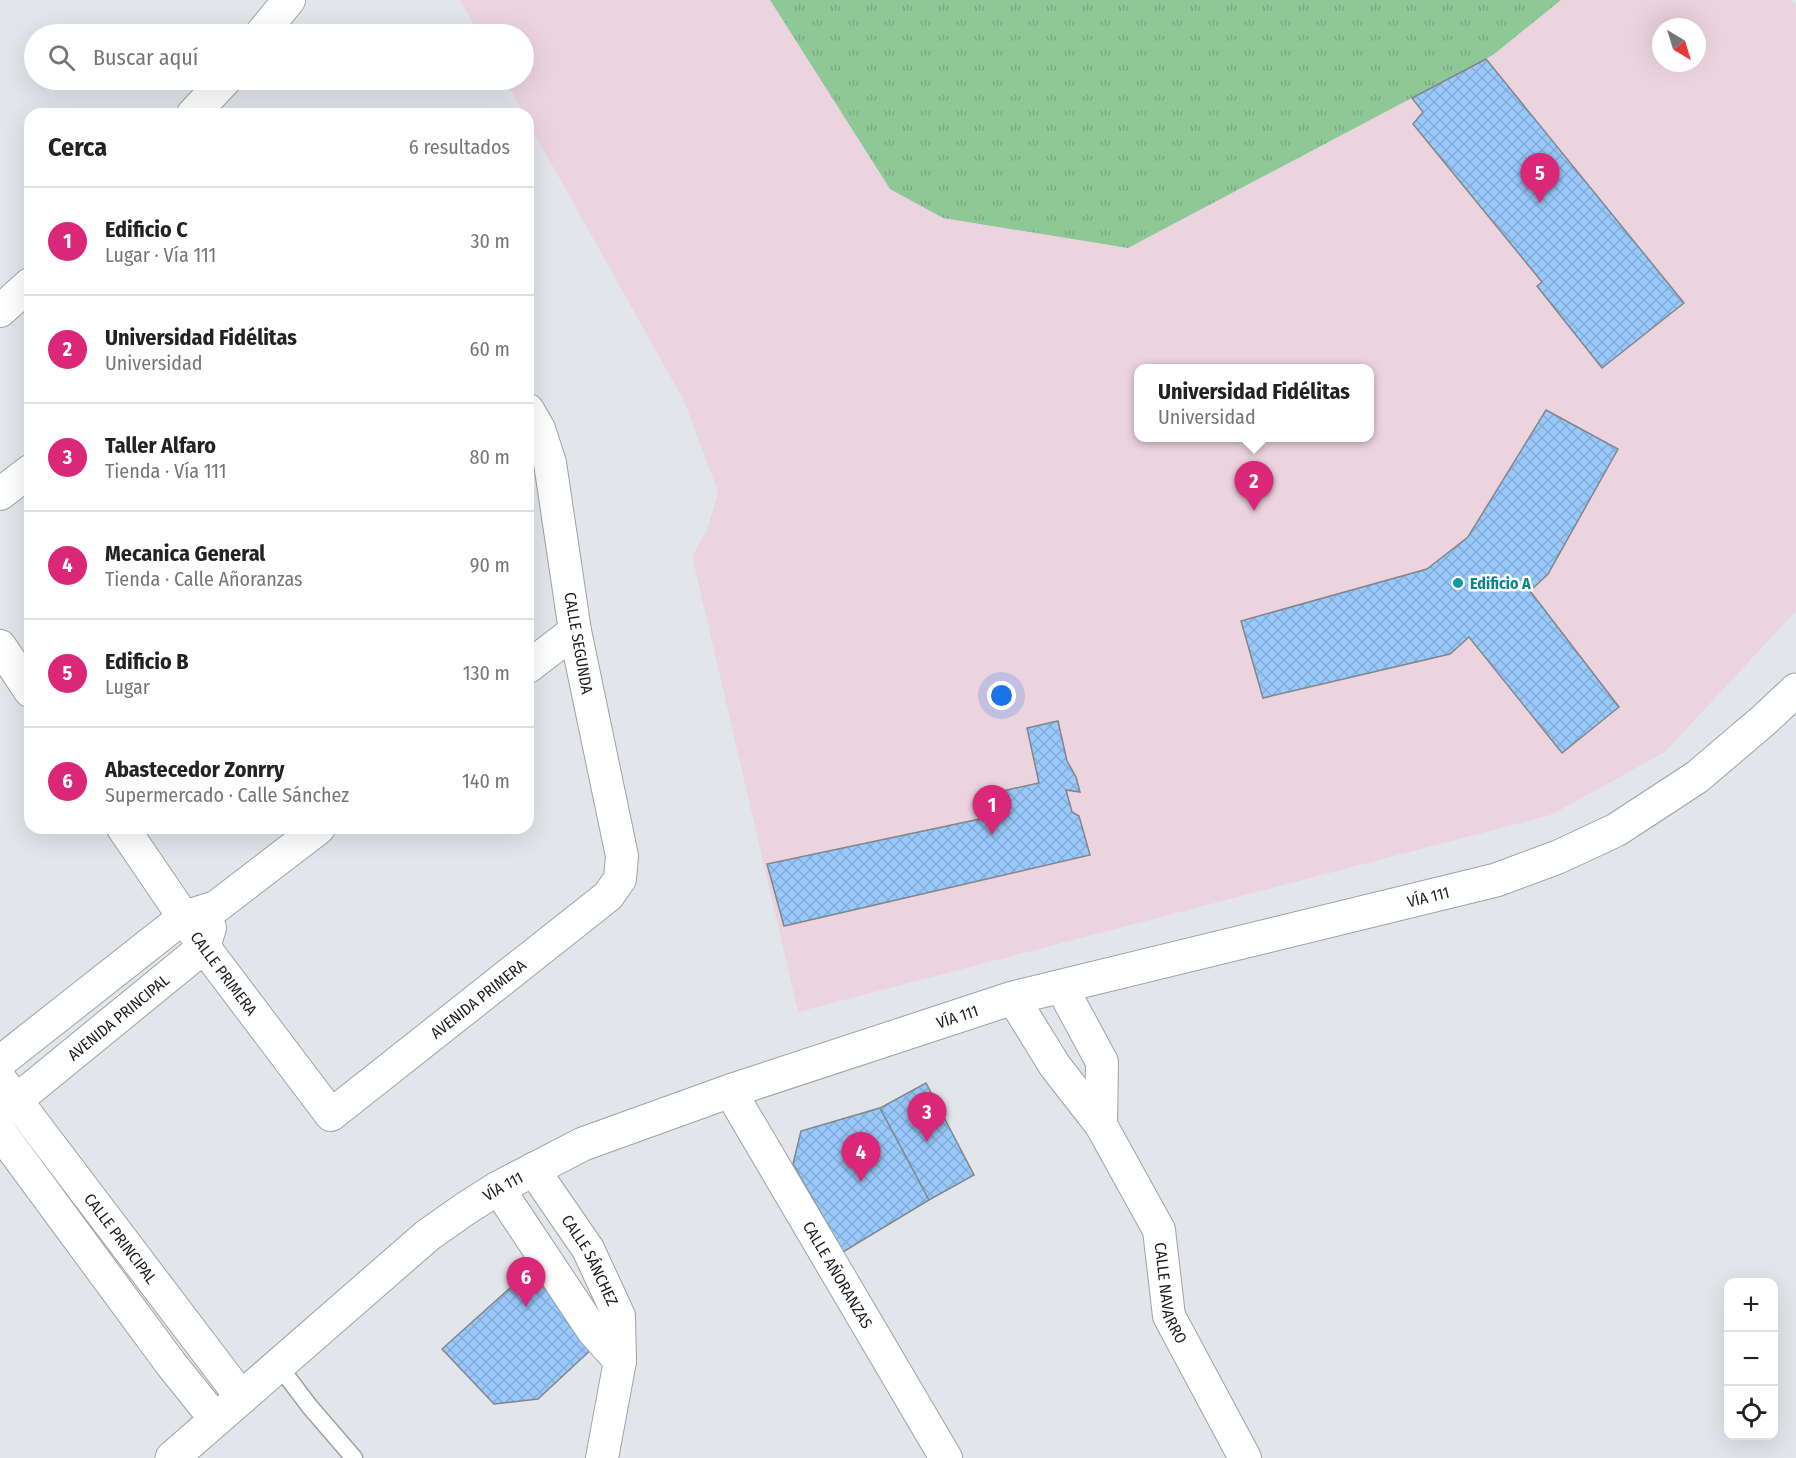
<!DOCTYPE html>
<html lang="es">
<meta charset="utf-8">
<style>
body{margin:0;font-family:"Fira Sans Condensed",sans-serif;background:#f6f6f6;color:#222}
.controls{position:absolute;right:18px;bottom:18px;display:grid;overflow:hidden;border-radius:12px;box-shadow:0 6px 24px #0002}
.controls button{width:54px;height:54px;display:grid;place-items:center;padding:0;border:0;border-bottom:2px solid #e0e0e0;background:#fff;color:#222;font:30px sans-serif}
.compass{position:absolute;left:1652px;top:18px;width:54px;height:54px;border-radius:50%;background:#fff;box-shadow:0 6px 24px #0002;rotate:142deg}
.you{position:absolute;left:1002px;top:696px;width:21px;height:21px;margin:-15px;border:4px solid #fff;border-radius:50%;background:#1a73e8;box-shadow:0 0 0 9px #1a73e833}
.badge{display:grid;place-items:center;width:39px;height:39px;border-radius:50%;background:#db2777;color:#fff;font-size:20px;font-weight:700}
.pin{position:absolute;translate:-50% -50px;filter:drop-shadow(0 2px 3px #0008)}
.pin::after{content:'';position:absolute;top:32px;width:21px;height:18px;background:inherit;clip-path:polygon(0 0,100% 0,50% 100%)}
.popup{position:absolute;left:1134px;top:364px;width:240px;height:78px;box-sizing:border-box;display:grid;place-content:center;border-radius:12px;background:#fff;filter:drop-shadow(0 2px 4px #0005);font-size:20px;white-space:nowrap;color:#767676}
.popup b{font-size:22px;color:#222}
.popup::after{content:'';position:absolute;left:50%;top:100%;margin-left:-12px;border:12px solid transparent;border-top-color:#fff}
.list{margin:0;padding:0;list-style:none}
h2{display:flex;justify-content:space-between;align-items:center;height:78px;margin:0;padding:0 24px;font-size:26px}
h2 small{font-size:20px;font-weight:400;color:#767676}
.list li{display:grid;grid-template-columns:39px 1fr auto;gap:18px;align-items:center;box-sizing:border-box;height:108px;padding:0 24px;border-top:2px solid #e0e0e0}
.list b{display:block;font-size:22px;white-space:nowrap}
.list p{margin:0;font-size:20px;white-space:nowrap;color:#767676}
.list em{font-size:20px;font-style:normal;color:#767676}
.icon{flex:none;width:33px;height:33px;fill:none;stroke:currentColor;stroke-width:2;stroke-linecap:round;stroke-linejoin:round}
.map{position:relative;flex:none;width:1796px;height:1458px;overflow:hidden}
.search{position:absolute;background:#fff;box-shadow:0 6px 24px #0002;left:24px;top:24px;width:510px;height:66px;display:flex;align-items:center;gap:15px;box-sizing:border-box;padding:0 21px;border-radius:33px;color:#767676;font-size:22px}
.panel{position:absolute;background:#fff;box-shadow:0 6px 24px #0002;left:24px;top:108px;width:510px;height:726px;border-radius:18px}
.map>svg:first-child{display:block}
.education{fill:#ecd4df;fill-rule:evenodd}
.grass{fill:url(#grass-tufts)}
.building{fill:url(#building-cross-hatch);stroke:#828589;stroke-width:1.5}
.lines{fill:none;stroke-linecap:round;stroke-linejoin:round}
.service-casing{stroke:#9ea2a5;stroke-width:19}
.minor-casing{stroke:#9ea2a5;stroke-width:34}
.secondary-casing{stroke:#9ea2a5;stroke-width:35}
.service{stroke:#fff;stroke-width:16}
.minor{stroke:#fff;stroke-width:32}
.secondary{stroke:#fff;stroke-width:33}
.culture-dot{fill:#0f9aa8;stroke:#fff;stroke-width:2}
.labels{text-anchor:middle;stroke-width:5;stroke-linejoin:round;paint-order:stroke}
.culture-label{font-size:16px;font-weight:bold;fill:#0d838f;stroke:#fff;text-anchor:start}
.street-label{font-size:16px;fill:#1b1d1e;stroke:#fff}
</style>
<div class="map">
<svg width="1796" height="1458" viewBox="0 0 1796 1458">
<defs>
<pattern id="grass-tufts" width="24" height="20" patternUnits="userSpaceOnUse" patternTransform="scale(1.5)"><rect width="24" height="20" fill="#8fc897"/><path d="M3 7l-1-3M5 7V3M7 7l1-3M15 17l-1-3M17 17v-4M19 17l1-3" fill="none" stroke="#7bab82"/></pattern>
<pattern id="building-cross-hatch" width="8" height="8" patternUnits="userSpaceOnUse" patternTransform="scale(1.5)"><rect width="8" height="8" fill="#98c9fa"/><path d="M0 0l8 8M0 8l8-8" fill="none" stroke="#82acd6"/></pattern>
</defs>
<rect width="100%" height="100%" fill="#e2e6ea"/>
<path class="education" d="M460 0H770L890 189 1128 248 1493 55 1561 0H1792L1796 6V611L1665 752 1551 815 798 1012 692 556 707 530 718 492 684 401 528 122V114H524L505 80H524V34H479ZM1661 27H1697V63H1661ZM1138 368H1370V438H1138Z"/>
<path class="grass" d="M770 0H1561L1493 55 1128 248 943 218 890 189Z"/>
<path class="building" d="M1486 59 1684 303 1602 368 1537 286 1542 282 1413 124 1423 112 1412 98Z
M1546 410 1618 449 1548 574 1530 591 1619 707 1562 753 1469 637 1450 654 1263 698 1241 621 1427 569 1468 537Z
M1058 721 1067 761 1076 777 1080 792 1066 790 1072 812 1079 816 1090 855 784 926 767 864 994 816 987 810 988 794 1039 783 1027 728Z
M926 1083 974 1175 929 1200 880 1108Z
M880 1108 929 1200 843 1252 793 1164 801 1131Z
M529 1271 597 1344 538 1399 494 1404 442 1349Z"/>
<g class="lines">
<g class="service-casing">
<path id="service" d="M279 1366 310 1407 354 1458"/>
</g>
<g class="minor-casing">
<g id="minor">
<path d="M261 34 289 0"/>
<path d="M193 114 225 80"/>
<path d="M0 311 30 284"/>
<path d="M0 494 30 471"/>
<path d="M0 646 30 691"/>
<path d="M528 667 575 631"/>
<path id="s1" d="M123 828 204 947 331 1115 608 896 620 879 622 856 575 631 550 463 539 429 528 410"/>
<path d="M1061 986 1102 1062 1101 1125"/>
<path id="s2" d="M1013 998 1055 1066 1101 1125 1159 1230 1169 1316 1245 1458"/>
<path d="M0 1062 184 917 216 907 319 828"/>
<path id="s3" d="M0 1079 242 1398"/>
<path id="s4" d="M730 1091 946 1458"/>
<path id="s5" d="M2 1112 204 947 210 928"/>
<path d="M0 1132 171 1364 216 1420"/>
<path id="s6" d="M533 1169 588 1249 619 1316 620 1361 602 1458"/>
<path d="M498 1188 593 1331 620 1361"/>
</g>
</g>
<g class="secondary-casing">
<g id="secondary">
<path id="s7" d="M172 1458 428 1235 465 1209 498 1188 583 1144 730 1091 1013 998 1496 880 1558 857 1616 830 1697 777 1764 720 1796 690"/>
</g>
</g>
<use href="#service" class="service"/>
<use href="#minor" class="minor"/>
<use href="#secondary" class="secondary"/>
</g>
<circle class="culture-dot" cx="1458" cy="583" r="6"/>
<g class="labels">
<g class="culture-label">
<text x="1470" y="589">Edificio A</text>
</g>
<g class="street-label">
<text transform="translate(579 643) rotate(80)" y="6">CALLE SEGUNDA</text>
<text dy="6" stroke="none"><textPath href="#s7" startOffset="1401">VÍA 111</textPath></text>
<text dy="6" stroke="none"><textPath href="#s1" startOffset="177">CALLE PRIMERA</textPath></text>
<text dy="6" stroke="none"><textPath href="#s1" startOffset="542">AVENIDA PRIMERA</textPath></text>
<text dy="6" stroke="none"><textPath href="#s5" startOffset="150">AVENIDA PRINCIPAL</textPath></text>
<text dy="6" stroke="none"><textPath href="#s7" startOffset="915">VÍA 111</textPath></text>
<text dy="6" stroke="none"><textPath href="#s7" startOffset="429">VÍA 111</textPath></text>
<text dy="6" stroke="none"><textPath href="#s3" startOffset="200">CALLE PRINCIPAL</textPath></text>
<text dy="6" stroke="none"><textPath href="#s6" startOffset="108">CALLE SÁNCHEZ</textPath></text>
<text dy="6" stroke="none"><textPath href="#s4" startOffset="213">CALLE AÑORANZAS</textPath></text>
<text dy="6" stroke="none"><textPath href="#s2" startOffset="339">CALLE NAVARRO</textPath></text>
</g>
</g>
</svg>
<div class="controls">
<button>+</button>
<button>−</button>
<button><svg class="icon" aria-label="locate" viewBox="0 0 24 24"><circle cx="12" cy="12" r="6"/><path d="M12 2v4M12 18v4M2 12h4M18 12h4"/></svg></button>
</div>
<svg class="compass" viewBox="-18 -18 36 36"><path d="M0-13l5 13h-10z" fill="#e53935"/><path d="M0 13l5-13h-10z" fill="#767676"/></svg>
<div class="you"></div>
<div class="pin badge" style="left:992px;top:835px">1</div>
<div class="pin badge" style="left:1254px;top:511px">2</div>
<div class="popup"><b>Universidad Fidélitas</b>Universidad</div>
<div class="pin badge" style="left:927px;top:1142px">3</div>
<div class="pin badge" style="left:861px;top:1182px">4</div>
<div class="pin badge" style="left:1540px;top:203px">5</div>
<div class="pin badge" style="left:526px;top:1307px">6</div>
<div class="search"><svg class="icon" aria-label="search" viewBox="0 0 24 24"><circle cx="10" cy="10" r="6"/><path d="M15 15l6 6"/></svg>Buscar aquí</div>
<section class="panel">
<h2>Cerca<small>6 resultados</small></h2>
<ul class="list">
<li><span class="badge">1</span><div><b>Edificio C</b><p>Lugar · Vía 111</p></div><em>30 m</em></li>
<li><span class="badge">2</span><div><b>Universidad Fidélitas</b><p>Universidad</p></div><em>60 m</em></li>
<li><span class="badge">3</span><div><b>Taller Alfaro</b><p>Tienda · Vía 111</p></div><em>80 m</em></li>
<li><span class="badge">4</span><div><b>Mecanica General</b><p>Tienda · Calle Añoranzas</p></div><em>90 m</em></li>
<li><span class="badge">5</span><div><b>Edificio B</b><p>Lugar</p></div><em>130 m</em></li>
<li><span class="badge">6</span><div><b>Abastecedor Zonrry</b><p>Supermercado · Calle Sánchez</p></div><em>140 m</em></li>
</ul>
</section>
</div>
